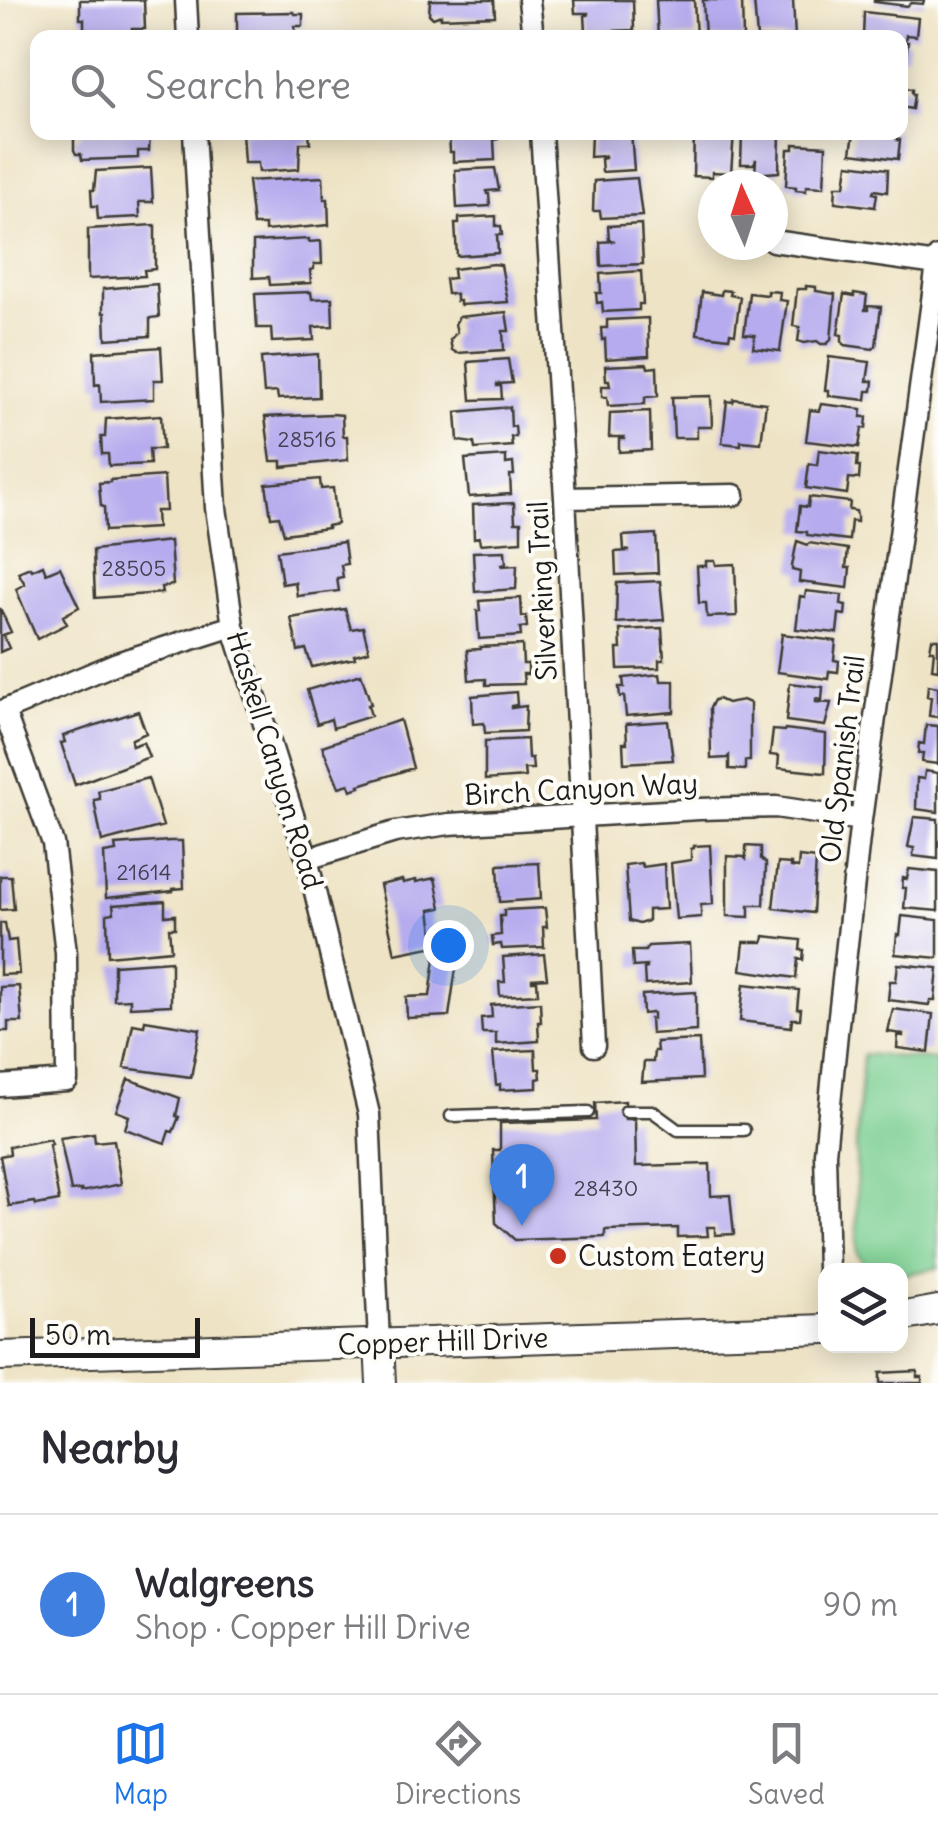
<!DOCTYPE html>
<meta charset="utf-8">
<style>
body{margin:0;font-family:Delius,sans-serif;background:#f2f2f3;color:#2b2b33}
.controls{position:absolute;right:30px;bottom:30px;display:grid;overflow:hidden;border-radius:20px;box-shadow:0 5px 25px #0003}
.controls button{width:90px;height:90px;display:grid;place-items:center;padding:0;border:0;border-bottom:2px solid #e1e1e2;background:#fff;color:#2b2b33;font:50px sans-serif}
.compass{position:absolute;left:698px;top:170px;width:90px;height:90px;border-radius:50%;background:#fff;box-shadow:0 5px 25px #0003;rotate:357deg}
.scale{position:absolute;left:30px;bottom:25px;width:170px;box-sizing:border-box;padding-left:10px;border:5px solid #1c1c1c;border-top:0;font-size:28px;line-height:35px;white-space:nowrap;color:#1c1c1c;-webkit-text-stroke:8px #fdfcf7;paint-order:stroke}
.you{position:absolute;left:448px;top:945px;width:35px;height:35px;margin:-25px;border:8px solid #fff;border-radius:50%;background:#1a73e8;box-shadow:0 0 0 15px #1a73e833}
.badge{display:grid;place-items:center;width:65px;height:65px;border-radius:50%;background:#1a73e8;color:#fff;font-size:32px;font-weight:700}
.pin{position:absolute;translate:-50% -82px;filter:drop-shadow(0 2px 5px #0008)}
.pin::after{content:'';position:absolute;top:52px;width:35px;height:30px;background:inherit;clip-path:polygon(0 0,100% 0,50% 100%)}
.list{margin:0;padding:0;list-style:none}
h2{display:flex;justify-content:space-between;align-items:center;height:130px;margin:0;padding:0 40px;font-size:42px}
h2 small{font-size:32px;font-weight:400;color:#7c7c81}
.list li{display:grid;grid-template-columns:65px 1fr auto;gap:30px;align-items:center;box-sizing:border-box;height:180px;padding:0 40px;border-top:2px solid #e1e1e2}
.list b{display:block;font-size:38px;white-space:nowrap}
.list p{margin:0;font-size:32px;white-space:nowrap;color:#7c7c81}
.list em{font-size:32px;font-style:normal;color:#7c7c81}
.icon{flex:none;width:55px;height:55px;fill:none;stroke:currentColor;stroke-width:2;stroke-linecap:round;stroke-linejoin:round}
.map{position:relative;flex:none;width:938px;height:1383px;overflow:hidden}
.search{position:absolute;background:#fff;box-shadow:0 5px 25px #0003;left:30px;right:30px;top:30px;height:110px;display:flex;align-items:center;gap:25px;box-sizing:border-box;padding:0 35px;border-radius:20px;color:#7c7c81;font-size:38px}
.sheet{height:310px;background:#fff}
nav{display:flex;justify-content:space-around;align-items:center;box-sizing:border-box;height:140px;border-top:2px solid #e1e1e2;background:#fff;font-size:28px;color:#7c7c81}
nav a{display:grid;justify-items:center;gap:5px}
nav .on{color:#1a73e8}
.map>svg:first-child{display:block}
.green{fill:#7bcf92;stroke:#4c7657;stroke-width:2.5}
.building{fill:#b6abee}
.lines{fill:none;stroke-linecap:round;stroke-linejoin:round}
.lane-casing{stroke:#3c3a35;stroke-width:15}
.street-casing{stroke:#3c3a35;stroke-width:25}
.secondary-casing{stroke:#3c3a35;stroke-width:32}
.lane{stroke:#fff;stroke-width:10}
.street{stroke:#fff;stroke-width:20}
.secondary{stroke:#fff;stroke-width:28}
.poi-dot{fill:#c8321e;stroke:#fdfcf7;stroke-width:4}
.labels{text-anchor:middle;stroke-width:8;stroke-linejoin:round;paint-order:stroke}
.number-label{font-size:22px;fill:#424050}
.street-label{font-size:28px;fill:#1c1c1c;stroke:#fdfcf7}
.poi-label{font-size:28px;fill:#1c1c1c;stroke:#fdfcf7;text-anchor:start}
</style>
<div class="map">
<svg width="938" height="1383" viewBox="0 0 938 1383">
<rect width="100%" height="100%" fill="#fdfcf7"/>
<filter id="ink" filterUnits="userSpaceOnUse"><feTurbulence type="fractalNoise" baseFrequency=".01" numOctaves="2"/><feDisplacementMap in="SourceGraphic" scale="20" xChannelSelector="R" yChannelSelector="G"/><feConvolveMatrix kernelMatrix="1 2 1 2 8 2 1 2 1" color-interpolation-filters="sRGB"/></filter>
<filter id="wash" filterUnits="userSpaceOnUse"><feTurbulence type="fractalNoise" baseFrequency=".0048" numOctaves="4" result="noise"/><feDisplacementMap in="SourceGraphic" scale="40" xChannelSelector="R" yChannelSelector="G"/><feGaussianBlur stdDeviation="2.25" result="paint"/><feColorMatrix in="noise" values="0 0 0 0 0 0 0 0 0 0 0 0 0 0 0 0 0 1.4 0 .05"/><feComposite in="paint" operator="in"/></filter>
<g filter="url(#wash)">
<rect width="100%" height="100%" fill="#eee3c5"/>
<path class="green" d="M863 1054 938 1060V1268L901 1275 900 1270H868L857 1253 856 1145Z"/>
<g id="blocks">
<path class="building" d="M80 0H144L145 29H132L133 38H91L90 34H84V19H80Z
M430 0H494L495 16 441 18V15L433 18 429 14Z
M574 0H633L634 30 586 32 585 15H588V13H575Z
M656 0H694L696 37 658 38Z
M703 0H742L743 38H705Z
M754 0H793L795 38H757Z
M874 0H924L923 4 911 3 907 6 874 2Z
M294 12 295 14H303V26H295L296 38H237V13Z
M864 12 918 18 916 36 906 35 905 42H908L906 56 900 55V38H863Z
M483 26V34L491 33V38H443L442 29Z
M900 87 912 89V94H914L912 109 900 107Z
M80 132H150L149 151H138V158L82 160 81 154H76L74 150V138L81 137Z
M242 132H309L310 143H300L299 169 259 172 258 163H244Z
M449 132H497L498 139 494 140 495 160 453 162V152H450Z
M610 132H631L634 170 602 172 601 159 605 158V156L590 157 591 134Z
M694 132H734L731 173 712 172V177L693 176Z
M742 132H780L779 172 755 174 756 159 754 164H741Z
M854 132H898L897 140H900L898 159 851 153Z
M794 144 826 146 824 187 806 186V191L796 190V187L786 186 788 149H794Z
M848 164 888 169 887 192 874 190 873 193 877 194 875 207 835 202 836 186H845Z
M151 168 153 202H139L140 217 98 219 97 206H92L91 190H94L96 171Z
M495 168 499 190 486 191 487 194H489L490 206 457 208 455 170Z
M323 177 324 199H328L329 225 265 231V225H253L248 181Z
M637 178 642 216 601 218 600 211H593L594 181Z
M496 216V226H501L502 235H497L498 253 457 256 455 224H459V218Z
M641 224 643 264 601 266 600 242 615 241 609 240 608 226Z
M155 225V269L144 270 145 276 88 279V229Z
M309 239V242L321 241 322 264H314V269L310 270 311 283 270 285 269 277 253 278V242Z
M494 264 501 265 508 302 460 305V301H456V294H447L445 279 454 278 453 269Z
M641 271 643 304H639V310L603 312 602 302 597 303 596 293H601L600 274Z
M157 284 159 317 150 318V336L106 339 105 313H103V289Z
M806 286 816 287V291L835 294 831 340 827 344H821L817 341 804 343 798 341 800 327 793 326 797 289H806Z
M722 290 731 291 730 295 740 297 735 334 730 333 729 338 697 334 702 292 721 295Z
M768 291 780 292 779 300 787 301 780 351 753 348 755 335 744 334 749 293 768 295Z
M311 292 312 299 332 298 333 326 313 327 314 340 272 342 271 328H257L255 294Z
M854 293 867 295 865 310H868V306L881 307 876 346 873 349 845 345 842 342V335L838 334 844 294 854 296Z
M506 312 509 331H503L504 350 457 353 452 350 450 340 457 332 455 324 459 317Z
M648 318 649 356 606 359 605 339 602 340 601 328H607V320Z
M161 347 163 380H154V399L101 402 100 384 95 385 94 352Z
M318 354 319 397 278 399 277 392 264 393 261 358Z
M829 357 870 362 867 381H873L872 391H867L866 400 829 396V390H825Z
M508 359 512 383 497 384V386H501L502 399 471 400 468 362Z
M647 364 648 368 657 367 658 396 645 397V404L608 406 607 397H602V386H610L609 380H606L605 366Z
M711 396 712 427H697V438H674L672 397Z
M734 399 766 403 761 443 741 441V445L722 443 727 401 733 402Z
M821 404 862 409 861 417H867L866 428H862L859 447 806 441 810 410 819 411Z
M510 407 511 427 515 426 516 437H511L512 446 475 449 474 443 458 441 456 412Z
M650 411 651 450 619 452V439H624V437H609L610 413Z
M332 414 342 415 343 436H347L348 460 282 467V461H271L265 417Z
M161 415 163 449H149L150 464 109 466 108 454H102L101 437H105L106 419Z
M819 450 858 455 857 466H860L859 479 849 478 847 494 806 488 809 464 817 465Z
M506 456V464L513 463 514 475H510L511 494 469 497 465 459Z
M164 476 166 511H156L157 528 105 531 104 507 101 506 99 483 110 482V480Z
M320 479 321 489 333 488 337 524 327 526 328 528 284 534 279 516 271 517 266 484Z
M809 497 850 502 849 510 856 511 857 516V522L851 521 849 540 807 535V532L797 531 800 506 808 507Z
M514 503 515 522H521V541L480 544 479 537 474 538 473 505Z
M656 534 658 573 616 575 615 552 630 551 624 550 623 536Z
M170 541 173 585 161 587 162 593 95 598 93 550Z
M797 541 808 545 809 543 848 549 846 568H850L848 588 799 582 800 572 792 570V566Z
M344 542 347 564 341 565 343 577 337 578 339 591 297 596 295 582 282 584 277 551Z
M505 551 506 564H502V566L517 565 516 589 475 592 473 552Z
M706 561H715L716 565 735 564 737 616 707 617 706 603H699L697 566H706Z
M43 565 46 573 60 567 79 607 63 616 67 624 37 639 16 589 25 584 18 572 30 567 32 570Z
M660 581 664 620 616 623 617 583Z
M806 591 842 595 841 604 846 605 845 615 839 614 837 633 796 629 800 596 805 597Z
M521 598 522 617 526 616 527 627 520 628 521 636 479 639 477 611H480L479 601Z
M0 608 11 632 3 635 9 648 0 652Z
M345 609 351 629 363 627 369 651 354 655 355 658 312 667 306 649 298 651 291 618Z
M662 628 664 660H659V668L618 669 617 649H621L620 630Z
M782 634 836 641 834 660 839 661 838 672 829 671 828 679 777 672Z
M932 639H938V670L932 669 934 650H930Z
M522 645 523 664H528V674H523L524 684 486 685V679L469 680 467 650 480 649V647Z
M361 674 371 704 368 705 371 716 333 728 331 719 317 724 307 690Z
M660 674 661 681H674V712L626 716 624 696 620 697 619 687H624L623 678Z
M790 683 823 687 822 700 816 699V702L831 703 825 726 786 721Z
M928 685 938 687V717L929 716 931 697 927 696Z
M516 692 517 705 511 706V708L526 706 525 731 485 733 484 723 473 724 472 696Z
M718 699 727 703 743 700 750 703V761H745V770L729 769V756L727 758 711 759 710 708 714 700Z
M138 711 146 733 132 739 131 741 132 746 143 742 149 757 75 785 61 743 65 742 63 736Z
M400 720 413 768 359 785 360 787 351 790 349 784 339 787 322 746Z
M668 721 673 760 624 763 623 743H627L626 724Z
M926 725 938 726V764L922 762 923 753H918L919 743 924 744Z
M785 729 826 734 825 773 778 768 779 756 770 755 773 730 784 731Z
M527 739 528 758H532L533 769H524L525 777 485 780V741Z
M925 771 938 773V812L916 809 917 778 924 779Z
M148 778 163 826 102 842 94 800 100 799 98 791Z
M914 817 938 819V859L913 856 914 848 908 847Z
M170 841H182L184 888 173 889V891L106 898 104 853 116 851 115 845Z
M710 845 713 904 701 905V917L676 919 671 863 691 860V849L694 848V846Z
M746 846 761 847V859L766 863V867L764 905H749V917L727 916V856L744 857 746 859Z
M799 857 816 859 813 913 773 908 778 863 791 864V867L798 868Z
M539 863 541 899 500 902 498 865Z
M641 863 643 867 664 864 666 909 648 910V921L639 924 629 921 625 865Z
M909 869 938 872V911L904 908 906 888H902L903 878 907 879Z
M0 876H11L14 909 0 910Z
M435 878 441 908 430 910 435 946 395 954 380 885 402 880 403 883 416 880V882Z
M165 901V916L175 915V928H169L171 950 108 956 107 914 114 913 113 905Z
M545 908 547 927H543L544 947 502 949 501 944 493 945 492 936 501 935 500 916H504V910Z
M902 916 938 920V958L895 954 897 934 900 935Z
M0 923H5L8 941 16 940 19 974 0 975Z
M764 936 801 940 800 950H804L803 960 798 959 796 978 741 970 744 942H763Z
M690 944 692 982 645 985 644 969 647 968V966L633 967 632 951H645L648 946Z
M544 954 547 978 532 979V981H537L538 994 500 996 499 982H505L503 957Z
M435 958 457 961 449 1016 407 1018 406 997 430 996Z
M171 961V1005L130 1007V999L114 1000V965Z
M898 964 938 968 935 1000H930L929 1005 888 1000 890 981H896Z
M744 984 799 990 797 1009H801L800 1019H792L791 1027 740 1021Z
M19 986 22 1022H8V1031H0V987Z
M696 992V1031L651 1034 650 1019H653V1013L643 1014 642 995Z
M540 1002 541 1022H538L539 1041 496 1044V1033H482L481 1018 492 1017 491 1005Z
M893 1009 933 1014 929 1052 897 1048 898 1035 903 1036V1034L888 1032Z
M145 1020 200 1029 191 1077 124 1068 133 1024 144 1026Z
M699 1040 701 1079 642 1082 644 1062H653L654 1051H657L656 1042Z
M535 1050 536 1069H540L541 1078 537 1079V1088L500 1090V1084L496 1085 493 1052Z
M128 1079 180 1098 176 1116 179 1117 173 1132 169 1131 165 1143 125 1129 129 1116 116 1111Z
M625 1101V1119H635L636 1166 710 1164 711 1196 730 1195 734 1234 715 1235V1227H707L708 1236 678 1237V1228L605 1230V1237L515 1240 496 1223 493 1150H500V1123L596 1120 595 1103Z
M94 1133 95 1142 114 1140 121 1184 81 1192V1190L71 1191 60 1138Z
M50 1139 52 1144 49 1145 59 1201 36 1205 35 1202 9 1206 0 1156 10 1154 9 1147Z
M917 1371V1377H922V1383H880V1373Z"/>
</g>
</g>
<g filter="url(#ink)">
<use href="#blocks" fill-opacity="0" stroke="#3c3a35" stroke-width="2.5"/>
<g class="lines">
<g class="lane-casing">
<path id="lane" d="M626 1111H652L678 1130H744
M451 1116 588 1112"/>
</g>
<g class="street-casing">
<path id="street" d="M186 0 188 38
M529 0 533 38
M194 132 216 508 233 626 307 859 369 1114 379 1343
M541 132 565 498 594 1046
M773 241 937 264
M565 498 734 495
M0 712 117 663 233 626
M307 859 395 832 449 824 699 809 776 807 861 820
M0 1086 67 1081 66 953 53 843 4 711
M828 1270 825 1153 837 1033 861 820 938 257"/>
</g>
<g class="secondary-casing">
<path id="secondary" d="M900 1317 938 1310
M379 1343 381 1383
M0 1356 826 1329"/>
</g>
<use href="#lane" class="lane"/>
<use href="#street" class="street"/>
<use href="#secondary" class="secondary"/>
</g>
</g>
<circle class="poi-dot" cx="558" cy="1256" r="10"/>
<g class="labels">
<g class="number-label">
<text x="307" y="447">28516</text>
<text x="134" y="576">28505</text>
<text x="144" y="880">21614</text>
<text x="606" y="1196">28430</text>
</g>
<g class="street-label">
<text transform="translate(542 591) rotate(-93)" y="10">Silverking Trail</text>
<text transform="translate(842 759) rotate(-83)" y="10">Old Spanish Trail</text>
<text transform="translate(275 760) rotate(73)" y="10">Haskell Canyon Road</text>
<text transform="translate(581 789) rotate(-3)" y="10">Birch Canyon Way</text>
<text transform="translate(443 1341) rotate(-2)" y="10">Copper Hill Drive</text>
</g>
<g class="poi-label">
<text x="578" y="1266">Custom Eatery</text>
</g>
</g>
</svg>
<div class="controls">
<button><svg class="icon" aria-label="layers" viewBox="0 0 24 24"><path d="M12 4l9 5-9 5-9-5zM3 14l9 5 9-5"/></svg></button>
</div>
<svg class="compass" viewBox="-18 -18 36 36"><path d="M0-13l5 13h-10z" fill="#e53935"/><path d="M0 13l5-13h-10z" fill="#7c7c81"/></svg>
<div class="scale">50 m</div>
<div class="you"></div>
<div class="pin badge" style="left:522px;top:1226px;background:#3f7fe0">1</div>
<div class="search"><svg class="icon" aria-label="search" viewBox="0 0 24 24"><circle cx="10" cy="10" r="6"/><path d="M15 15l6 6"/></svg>Search here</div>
</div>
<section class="sheet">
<h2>Nearby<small></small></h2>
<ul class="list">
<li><span class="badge" style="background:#3f7fe0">1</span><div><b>Walgreens</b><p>Shop · Copper Hill Drive</p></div><em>90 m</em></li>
</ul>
</section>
<nav>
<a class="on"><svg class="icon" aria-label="map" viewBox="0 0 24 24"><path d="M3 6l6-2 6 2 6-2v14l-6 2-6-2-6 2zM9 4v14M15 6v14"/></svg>Map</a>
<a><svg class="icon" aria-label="directions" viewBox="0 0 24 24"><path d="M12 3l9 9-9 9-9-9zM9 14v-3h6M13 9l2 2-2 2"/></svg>Directions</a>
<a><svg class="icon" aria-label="saved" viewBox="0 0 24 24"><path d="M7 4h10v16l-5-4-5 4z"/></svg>Saved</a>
</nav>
